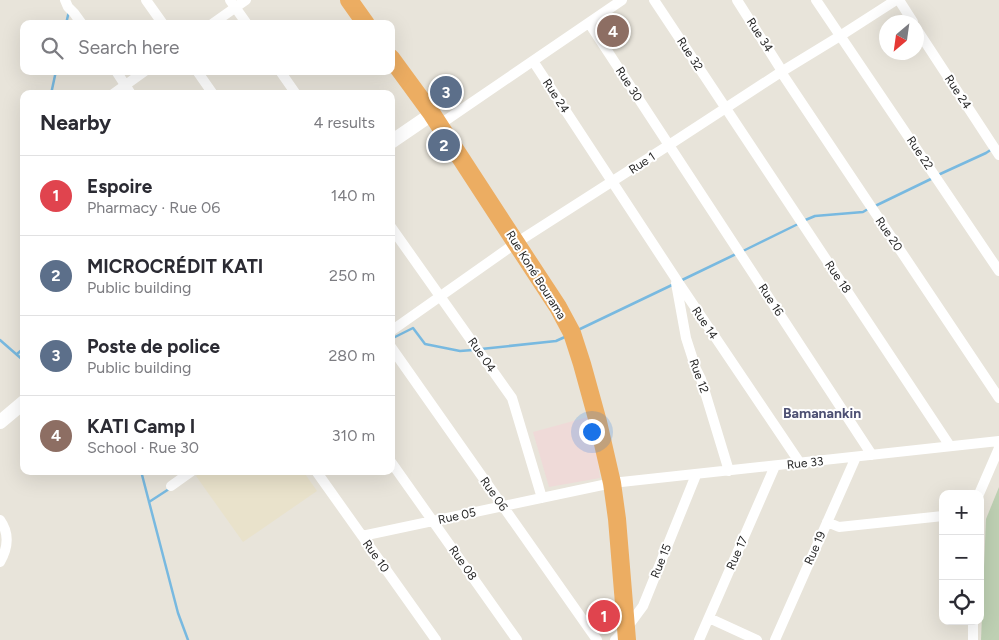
<!DOCTYPE html>
<meta charset="utf-8">
<style>
body{margin:0;font-family:Figtree,sans-serif;background:#f2f2f3;color:#2b2b33}
.controls{position:absolute;right:15px;bottom:15px;display:grid;overflow:hidden;border-radius:10px;box-shadow:0 5px 20px #0002}
.controls button{width:45px;height:45px;display:grid;place-items:center;padding:0;border:0;border-bottom:1px solid #e1e1e2;background:#fff;color:#2b2b33;font:25px sans-serif}
.compass{position:absolute;left:879px;top:15px;width:45px;height:45px;border-radius:50%;background:#fff;box-shadow:0 5px 20px #0002;rotate:209deg}
.you{position:absolute;left:591px;top:431px;width:18px;height:18px;margin:-12px;border:4px solid #fff;border-radius:50%;background:#1a73e8;box-shadow:0 0 0 8px #1a73e833}
.badge{display:grid;place-items:center;width:32px;height:32px;border-radius:50%;background:#db2777;color:#fff;font-size:16px;font-weight:700}
.pin{position:absolute;translate:-50% -50%;border:2px solid #fff;box-shadow:0 1px 5px #0006}
.list{margin:0;padding:0;list-style:none}
h2{display:flex;justify-content:space-between;align-items:center;height:65px;margin:0;padding:0 20px;font-size:21px}
h2 small{font-size:16px;font-weight:400;color:#7c7c81}
.list li{display:grid;grid-template-columns:32px 1fr auto;gap:15px;align-items:center;box-sizing:border-box;height:80px;padding:0 20px;border-top:1px solid #e1e1e2}
.list b{display:block;font-size:19px;white-space:nowrap}
.list p{margin:0;font-size:16px;white-space:nowrap;color:#7c7c81}
.list em{font-size:16px;font-style:normal;color:#7c7c81}
.icon{flex:none;width:28px;height:28px;fill:none;stroke:currentColor;stroke-width:2;stroke-linecap:round;stroke-linejoin:round}
.map{position:relative;flex:none;width:999px;height:640px;overflow:hidden}
.search{position:absolute;background:#fff;box-shadow:0 5px 20px #0002;left:20px;top:20px;width:375px;height:55px;display:flex;align-items:center;gap:12px;box-sizing:border-box;padding:0 18px;border-radius:10px;color:#7c7c81;font-size:19px}
.panel{position:absolute;background:#fff;box-shadow:0 5px 20px #0002;left:20px;top:90px;width:375px;height:385px;border-radius:10px}
.map>svg:first-child{display:block}
.education{fill:#e9e2cb}
.medical{fill:#efdad8}
.cemetery{fill:#bed0b3}
.lines{fill:none;stroke-linecap:round;stroke-linejoin:round}
.stream{stroke:#78b9e0;stroke-width:2.5}
.street{stroke:#fff;stroke-width:10}
.secondary{stroke:#fff;stroke-width:14}
.highway{stroke:#ecad62;stroke-width:18}
.labels{text-anchor:middle;stroke-width:4;stroke-linejoin:round;paint-order:stroke}
.street-label{font-size:12px;fill:#272727;stroke:#fff}
.neighbourhood-label{font-size:14px;font-weight:bold;fill:#4d5073;stroke:#fff}
</style>
<div class="map">
<svg width="999" height="640" viewBox="0 0 999 640">
<rect width="100%" height="100%" fill="#e8e4da"/>
<path class="education" d="M202 471H303L317 491 243 542 196 476Z"/>
<path class="medical" d="M588 417 596 443 600 478 549 487 533 432Z"/>
<path class="cemetery" d="M999 487V640H981L986 519Z"/>
<g class="lines">
<path class="stream" d="M66 24 69 11
M51 94 56 71
M938 175 986 153 992 149
M873 207 933 178
M803 221 815 216 863 212 868 209
M743 251 798 224
M680 281 738 253
M578 330 672 285
M391 339 413 328 425 344 460 351 473 350
M0 340 24 361
M481 349 556 341 567 336
M17 354 24 348
M141 471 178 613 188 640
M149 502 169 489"/>
<path class="street" d="M65 0 68 7 74 13 82 24
M146 0 163 24
M230 0 247 24
M654 0 950 446
M737 0 782 71 781 72 999 398
M816 0 999 271
M899 0 913 22
M589 23 872 455
M212 24 246 0
M916 28 999 155
M533 61 678 282 800 463
M116 71 131 94
M197 71 213 94
M280 71 296 94
M113 94 145 71
M439 125 622 0
M391 227 512 398 542 498
M676 283 686 338 696 369 701 379 729 471
M391 331 516 243 669 145 781 72 840 36 896 0
M391 347 597 640
M391 462 517 640
M316 471 436 640
M171 486 192 471
M979 494 999 448
M0 520C10 534 8 548 0 562
M827 522 839 527 943 516
M362 536 612 483 999 441
M709 618 757 640
M973 621V640
M615 640 626 629 643 606 696 475
M699 640 775 466
M775 640 856 457"/>
<path class="secondary" d="M391 142 432 114
M0 422 24 402"/>
<path class="highway" d="M349 0 366 24
M391 58 432 114 516 243 558 307 572 333 582 364 598 422 612 483 617 519 627 640"/>
</g>
<g class="labels">
<g class="street-label">
<text transform="translate(760 35) rotate(57)" y="4">Rue 34</text>
<text transform="translate(690 54) rotate(57)" y="4">Rue 32</text>
<text transform="translate(629 84) rotate(57)" y="4">Rue 30</text>
<text transform="translate(958 92) rotate(57)" y="4">Rue 24</text>
<text transform="translate(556 96) rotate(57)" y="4">Rue 24</text>
<text transform="translate(920 153) rotate(56)" y="4">Rue 22</text>
<text transform="translate(642 163) rotate(-33)" y="4">Rue 1</text>
<text transform="translate(889 234) rotate(56)" y="4">Rue 20</text>
<text transform="translate(536 275) rotate(58)" y="4">Rue Koné Bourama</text>
<text transform="translate(838 277) rotate(56)" y="4">Rue 18</text>
<text transform="translate(771 300) rotate(57)" y="4">Rue 16</text>
<text transform="translate(705 323) rotate(56)" y="4">Rue 14</text>
<text transform="translate(482 355) rotate(55)" y="4">Rue 04</text>
<text transform="translate(699 376) rotate(70)" y="4">Rue 12</text>
<text transform="translate(805 463) rotate(-6)" y="4">Rue 33</text>
<text transform="translate(494 494) rotate(55)" y="4">Rue 06</text>
<text transform="translate(457 516) rotate(-12)" y="4">Rue 05</text>
<text transform="translate(815 548) rotate(-66)" y="4">Rue 19</text>
<text transform="translate(737 553) rotate(-66)" y="4">Rue 17</text>
<text transform="translate(376 556) rotate(55)" y="4">Rue 10</text>
<text transform="translate(661 561) rotate(-68)" y="4">Rue 15</text>
<text transform="translate(463 563) rotate(55)" y="4">Rue 08</text>
</g>
<g class="neighbourhood-label">
<text x="822" y="418">Bamanankin</text>
</g>
</g>
</svg>
<div class="controls">
<button>+</button>
<button>−</button>
<button><svg class="icon" aria-label="locate" viewBox="0 0 24 24"><circle cx="12" cy="12" r="6"/><path d="M12 2v4M12 18v4M2 12h4M18 12h4"/></svg></button>
</div>
<svg class="compass" viewBox="-18 -18 36 36"><path d="M0-13l5 13h-10z" fill="#e53935"/><path d="M0 13l5-13h-10z" fill="#7c7c81"/></svg>
<div class="you"></div>
<div class="pin badge" style="left:604px;top:616px;background:#e0444e">1</div>
<div class="pin badge" style="left:444px;top:145px;background:#5c6f8a">2</div>
<div class="pin badge" style="left:446px;top:92px;background:#5c6f8a">3</div>
<div class="pin badge" style="left:613px;top:31px;background:#8d6e63">4</div>
<div class="search"><svg class="icon" aria-label="search" viewBox="0 0 24 24"><circle cx="10" cy="10" r="6"/><path d="M15 15l6 6"/></svg>Search here</div>
<section class="panel">
<h2>Nearby<small>4 results</small></h2>
<ul class="list">
<li><span class="badge" style="background:#e0444e">1</span><div><b>Espoire</b><p>Pharmacy · Rue 06</p></div><em>140 m</em></li>
<li><span class="badge" style="background:#5c6f8a">2</span><div><b>MICROCRÉDIT KATI</b><p>Public building</p></div><em>250 m</em></li>
<li><span class="badge" style="background:#5c6f8a">3</span><div><b>Poste de police</b><p>Public building</p></div><em>280 m</em></li>
<li><span class="badge" style="background:#8d6e63">4</span><div><b>KATI Camp I</b><p>School · Rue 30</p></div><em>310 m</em></li>
</ul>
</section>
</div>
